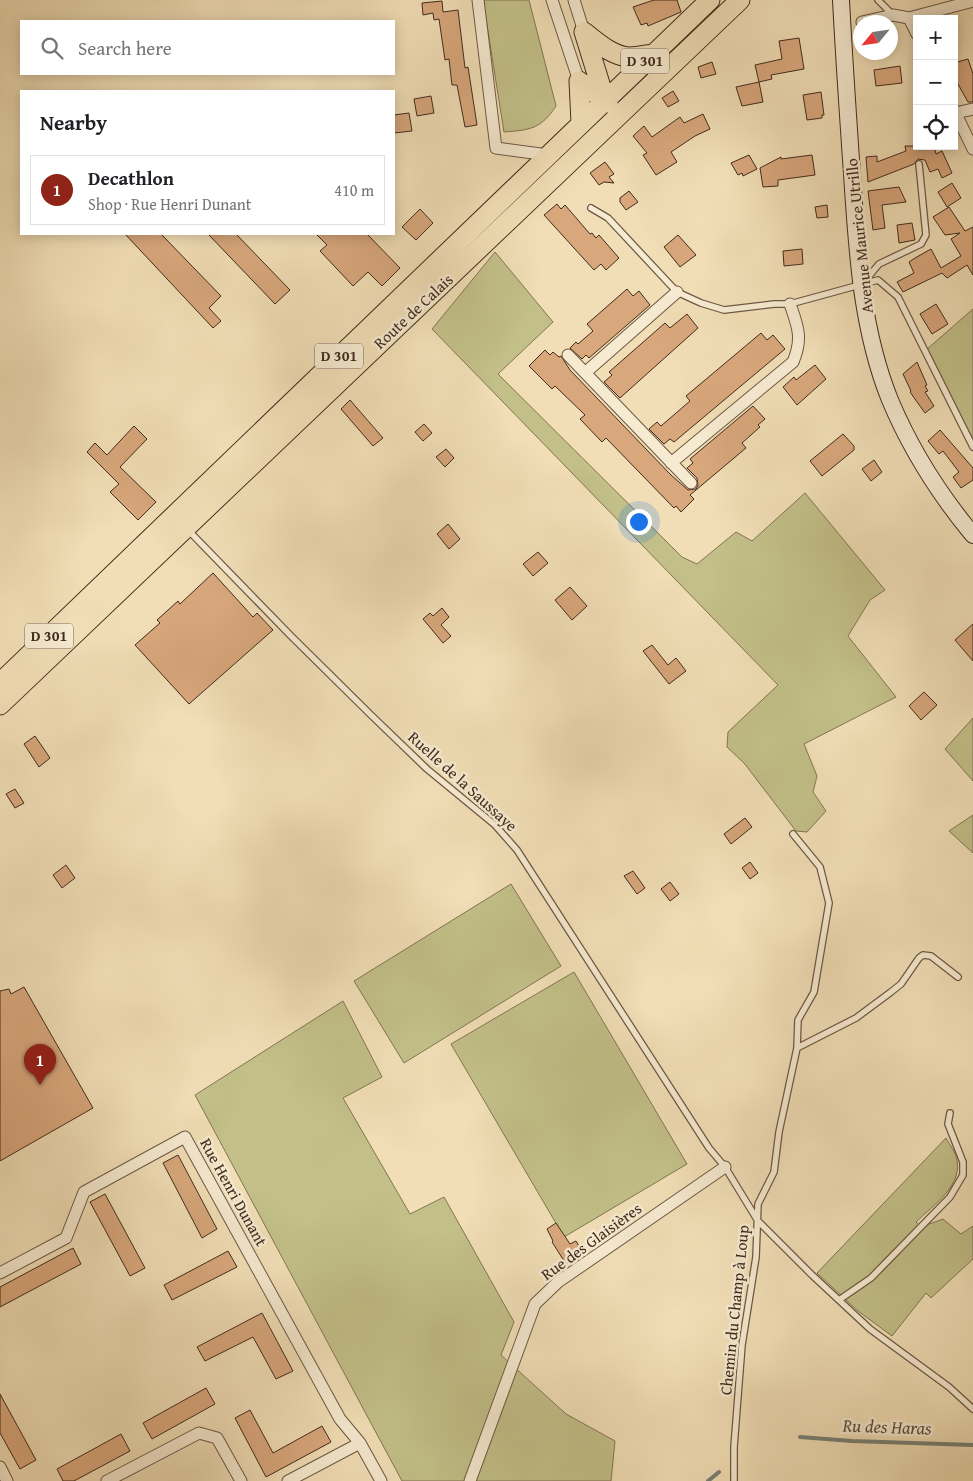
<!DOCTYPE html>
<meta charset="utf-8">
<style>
body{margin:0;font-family:"Gentium Book Plus",serif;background:#f6f6f6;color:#202124}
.controls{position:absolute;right:15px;top:15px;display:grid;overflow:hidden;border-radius:0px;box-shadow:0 2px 12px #0003}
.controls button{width:45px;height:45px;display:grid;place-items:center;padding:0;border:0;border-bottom:1px solid #e0e0e0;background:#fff;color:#202124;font:25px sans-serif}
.compass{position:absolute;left:853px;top:15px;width:45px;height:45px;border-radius:50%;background:#fff;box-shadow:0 2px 12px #0003;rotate:241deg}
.you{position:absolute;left:638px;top:521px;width:18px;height:18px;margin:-12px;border:4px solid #fff;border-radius:50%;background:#1a73e8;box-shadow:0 0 0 8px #1a73e833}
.badge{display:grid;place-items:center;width:32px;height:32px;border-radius:50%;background:#8f2418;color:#fff;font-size:16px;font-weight:700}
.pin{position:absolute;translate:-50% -41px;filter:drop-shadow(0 1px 2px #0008)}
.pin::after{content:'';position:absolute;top:26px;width:18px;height:15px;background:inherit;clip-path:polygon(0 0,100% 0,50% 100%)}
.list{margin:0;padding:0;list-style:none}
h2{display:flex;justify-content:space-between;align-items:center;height:65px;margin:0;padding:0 20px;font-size:21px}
h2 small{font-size:16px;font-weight:400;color:#757577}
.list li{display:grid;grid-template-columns:32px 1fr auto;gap:15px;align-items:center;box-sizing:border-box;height:70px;margin:0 10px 10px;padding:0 10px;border:1px solid #e0e0e0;border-radius:0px}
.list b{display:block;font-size:19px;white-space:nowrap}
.list p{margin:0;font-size:16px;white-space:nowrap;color:#757577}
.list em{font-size:16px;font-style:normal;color:#757577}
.icon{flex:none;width:28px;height:28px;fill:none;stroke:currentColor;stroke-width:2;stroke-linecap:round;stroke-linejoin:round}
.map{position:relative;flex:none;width:973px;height:1481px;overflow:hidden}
.search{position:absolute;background:#fff;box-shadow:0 2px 12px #0003;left:20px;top:20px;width:375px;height:55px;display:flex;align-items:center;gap:12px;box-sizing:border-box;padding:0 18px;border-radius:0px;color:#757577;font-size:19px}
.panel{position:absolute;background:#fff;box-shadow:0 2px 12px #0003;left:20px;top:90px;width:375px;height:145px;border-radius:0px}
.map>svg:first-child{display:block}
.green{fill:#c2bf88;stroke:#827552}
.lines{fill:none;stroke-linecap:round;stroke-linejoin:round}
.stream{stroke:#778177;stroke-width:4}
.building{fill:#d8a77c;stroke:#412b1d}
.service-casing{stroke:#6d5843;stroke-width:8}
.minor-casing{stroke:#6d5843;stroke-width:13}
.secondary-casing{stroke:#412b1d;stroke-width:18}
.primary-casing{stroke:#412b1d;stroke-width:21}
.service{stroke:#f6ead0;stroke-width:5.5}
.minor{stroke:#f6ead0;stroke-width:11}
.secondary{stroke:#f6ead0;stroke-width:16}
.primary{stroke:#f1deb6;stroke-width:19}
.labels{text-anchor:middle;stroke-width:5;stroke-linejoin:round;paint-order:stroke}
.shield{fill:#f6ead0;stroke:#776453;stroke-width:1}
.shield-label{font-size:15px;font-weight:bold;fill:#412b1d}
.street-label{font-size:16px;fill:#412b1d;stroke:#f6ead0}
.water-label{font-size:18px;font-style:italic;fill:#584f42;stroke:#f6ead0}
</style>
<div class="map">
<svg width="973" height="1481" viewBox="0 0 973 1481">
<rect width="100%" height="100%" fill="#f1deb6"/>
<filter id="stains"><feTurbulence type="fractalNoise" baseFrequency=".004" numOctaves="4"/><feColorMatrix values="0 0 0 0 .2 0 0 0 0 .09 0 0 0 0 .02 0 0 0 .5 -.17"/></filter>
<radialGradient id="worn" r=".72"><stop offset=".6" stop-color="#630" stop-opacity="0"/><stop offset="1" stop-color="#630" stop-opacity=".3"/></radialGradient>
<path class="green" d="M483 0H529L556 106C541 129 530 130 504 132Z
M495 252 553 322 498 374 682 557 697 564 736 532 752 541 805 493 885 590 870 600 848 636 896 697 804 744 817 776 813 792 826 811 807 832 796 831 744 763 727 747 728 732 778 685 432 329Z
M973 309V441L926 350Z
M973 718V781L945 749Z
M973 815V853L949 831Z
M511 884 561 966 404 1063 354 981Z
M574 972 687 1164 564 1237 451 1044Z
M343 1001 382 1077 343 1098 410 1214 444 1197 514 1322 501 1355 566 1414 615 1441 611 1481H402L195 1095Z
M946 1138C949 1144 954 1150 956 1156 965 1185 934 1204 916 1222L921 1227 943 1219 961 1234 973 1226V1259L931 1298 926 1293 892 1336 858 1311 817 1273Z"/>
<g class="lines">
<path class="stream" d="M800 1437 852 1441 973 1445
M708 1481 719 1472"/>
</g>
<path class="building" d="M654 0H677L681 12 648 26 647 23 641 25 633 7Z
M442 1 443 12 458 10 465 68 468 67 477 125 465 127 457 85H452L449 59 445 60 439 19 434 20 433 13 423 15 422 3Z
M799 38 804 69 771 75 772 79 759 82 755 65 782 59 779 41Z
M968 59 973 74V102H968L954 77V63Z
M712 62 716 74 701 78 698 67Z
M900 66 902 83 876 86 874 70Z
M759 82 763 102 742 106 736 87Z
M673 91 679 101 668 107 662 98Z
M821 92 824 115H822V118L807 120 803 95Z
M431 96 434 113 417 116 414 99Z
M409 113 412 131 394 133V115Z
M703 114 710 129 695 136 671 152 677 162 656 175 643 155 647 153 633 136 644 126 652 137 680 117 684 123Z
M905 146H934L936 154 942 151 952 173 942 178 938 169 930 172 925 160 918 159 914 164 868 182 866 157 877 156V162L906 151Z
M749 155 757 169 743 176 742 173 738 175 731 163Z
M812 155 815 175 778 180V186L763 187 760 168 781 157V159Z
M605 162 614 174 609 177 614 183 604 182 599 185 590 173Z
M952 183 961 198 947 207 938 192Z
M899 187 906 202 882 205 885 228 873 230 868 191Z
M629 191 638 202 626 210 620 202V198Z
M557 204 561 209 565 205 590 234 592 233 596 238 599 235 619 258 606 270 601 264 594 270 544 215Z
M827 205 828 217 817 218 815 207Z
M949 207 965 231 973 227V275L967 265 947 278 942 273 903 292 897 282 914 273 909 262 915 258 931 249 941 268 961 256 951 239 960 233 945 235 933 217Z
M420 209 433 223 416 240 402 227Z
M912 223 915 240 899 243 897 225Z
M125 234H161L221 296 209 308 221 321 213 328Z
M208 234H236L290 290 275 304Z
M316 234H367L400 268 382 286 368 272 353 286 320 251 327 245Z
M678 235 696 255 680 267 664 247Z
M802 249 803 264 784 266 783 251Z
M627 289 633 296 639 291 650 305 589 358 586 355 582 359 570 348 576 342 578 344 593 331 587 324Z
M936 304 948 324 932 334 920 314Z
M687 314 698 328 620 398 604 382 612 375 609 372 665 323 670 328Z
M761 333 767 340 773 335 785 349 674 442 670 439 664 444 649 429 657 422 661 426 690 401 686 396Z
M545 350 550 355 553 352 559 357 561 356 570 370 671 475 688 490 696 489 698 485 697 478 687 468 693 463 690 459 753 406 765 419 758 425 760 427 742 443 746 448 690 495 694 499 681 512 676 506 674 508 606 438 602 442 580 419 585 415 555 386 552 389 529 366Z
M917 362 927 385 925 386 928 391 925 392 934 406 925 413 910 392 911 391 903 374Z
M815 365 826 379 797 405 783 387 794 377 796 380Z
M350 400 383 438 373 446 341 409Z
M424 424 432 433 423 441 415 432Z
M134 426 147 439 120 467 156 502 138 520 110 492 119 484 87 452 95 443 107 455Z
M940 430 973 468V480L961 488 953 477 959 472 943 451 939 454 928 441Z
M843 434 854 446V450L822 476 810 461Z
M446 449 454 458 445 467 436 457Z
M874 460 882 472 871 481 862 469Z
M448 524 460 539 449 549 437 534Z
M538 552 548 563 533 576 523 564Z
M213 573 253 617 257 613 273 630 189 704 135 645 160 623 157 620 178 601 180 604Z
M570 587 587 606 572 620 555 600Z
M442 608 449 617 441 625 451 636 443 643 423 619 430 613 433 616Z
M973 624V661L955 640Z
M652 645 668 665 676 658 686 671 669 684 643 651Z
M924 692 937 705 921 720 909 706Z
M35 736 50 758 39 767 24 744Z
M15 789 24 803 15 808 6 794Z
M745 818 752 827 731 844 724 834Z
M750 862 758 873 750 879 742 868Z
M66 865 75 878 62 888 53 875Z
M633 871 645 888 637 894 624 876Z
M670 882 679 894 670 901 661 889Z
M24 987 93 1108 0 1161V991L9 989 11 994Z
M178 1155 217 1229 202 1238 163 1163Z
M105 1194 145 1268 130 1276 90 1202Z
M556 1223 570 1244 576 1241 583 1253 566 1264 552 1242 553 1241 547 1229Z
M73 1248 81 1264 0 1307V1287Z
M228 1251 237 1267 172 1300 164 1285Z
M262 1313 293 1371 276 1379 253 1337 205 1361 197 1347Z
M206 1388 215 1404 152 1439 143 1423Z
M0 1394 36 1460 20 1469 0 1433Z
M250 1410 273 1453 322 1426 331 1442 266 1477 235 1418Z
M121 1434 130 1451 74 1481H63L57 1469Z"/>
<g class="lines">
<g class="service-casing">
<path id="service" d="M878 0 893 15
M591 208 608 218 677 292 701 303 724 310 774 304H790L878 280 898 297 973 447
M864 282 879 264 921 244 926 235 919 164
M188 530 291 636 371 715 427 769 495 825 517 850 709 1148 725 1167 758 1221 812 1275 870 1329 949 1387 973 1409
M797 1048 856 1018 891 992 901 984 919 958 923 955 931 956 958 977
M839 1300 871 1278 950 1197 963 1175V1162L948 1124 950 1113
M734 1481V1447L742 1345 756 1257 758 1204 774 1172 779 1132 797 1048 798 1020 814 992 829 903 820 867 793 834"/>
</g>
<g class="minor-casing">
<path id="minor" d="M478 0 496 148 548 155
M552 0 579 81
M574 0 584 32
M909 18 917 34
M862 22 893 15 909 18 973 1
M954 110 973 149
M955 113 973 109
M568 355 691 483
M586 372 677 292
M671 463 793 362C803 338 798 327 790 304
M0 1273 66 1238 84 1192 185 1137 340 1419 360 1443 381 1481
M0 1467 7 1481
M107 1481 199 1433 217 1438 241 1481
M288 1481 360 1443
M470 1481 535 1304 558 1282 725 1167"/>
</g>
<g class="secondary-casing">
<path id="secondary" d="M841 0C844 58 848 116 852 174 857 250 861 328 890 400 911 450 939 494 973 535"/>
</g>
<g class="primary-casing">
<path id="primary" d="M584 32C597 42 612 56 629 57 637 57 646 55 653 54
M584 32 605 100
M579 81 608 103
M579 81 581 123
M0 683 710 0
M0 705 740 0"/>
</g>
<use href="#service" class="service"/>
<use href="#minor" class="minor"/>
<use href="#secondary" class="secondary"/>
<use href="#primary" class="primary"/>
</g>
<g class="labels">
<g class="shield">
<rect x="621" y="48.5" width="48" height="25" rx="4"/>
<rect x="315" y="343.5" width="48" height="25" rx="4"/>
<rect x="25" y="623.5" width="48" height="25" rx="4"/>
</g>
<g class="shield-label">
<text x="645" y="66">D 301</text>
<text x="339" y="361">D 301</text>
<text x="49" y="641">D 301</text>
</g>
<g class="street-label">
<text transform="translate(859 236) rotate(-96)" y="6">Avenue Maurice Utrillo</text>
<text transform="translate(413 311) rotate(-43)" y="6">Route de Calais</text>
<text transform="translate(463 781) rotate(42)" y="6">Ruelle de la Saussaye</text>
<text transform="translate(234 1192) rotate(61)" y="6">Rue Henri Dunant</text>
<text transform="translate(591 1241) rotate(-36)" y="6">Rue des Glaisières</text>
<text transform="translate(734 1310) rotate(-84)" y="6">Chemin du Champ à Loup</text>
</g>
<g class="water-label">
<text transform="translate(887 1427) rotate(2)" y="6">Ru des Haras</text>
</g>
</g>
<rect width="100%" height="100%" filter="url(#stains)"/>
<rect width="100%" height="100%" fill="url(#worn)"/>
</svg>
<div class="controls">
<button>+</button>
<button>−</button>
<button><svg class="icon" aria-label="locate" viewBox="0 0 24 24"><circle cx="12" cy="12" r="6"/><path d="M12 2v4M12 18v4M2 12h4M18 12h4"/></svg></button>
</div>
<svg class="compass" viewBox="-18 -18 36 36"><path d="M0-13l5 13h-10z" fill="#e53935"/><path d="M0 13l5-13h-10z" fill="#757577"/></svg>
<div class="you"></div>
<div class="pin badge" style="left:40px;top:1085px">1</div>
<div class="search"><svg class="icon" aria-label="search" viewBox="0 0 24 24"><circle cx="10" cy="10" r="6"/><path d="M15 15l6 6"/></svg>Search here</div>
<section class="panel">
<h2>Nearby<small></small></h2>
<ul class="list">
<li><span class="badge">1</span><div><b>Decathlon</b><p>Shop · Rue Henri Dunant</p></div><em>410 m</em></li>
</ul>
</section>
</div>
